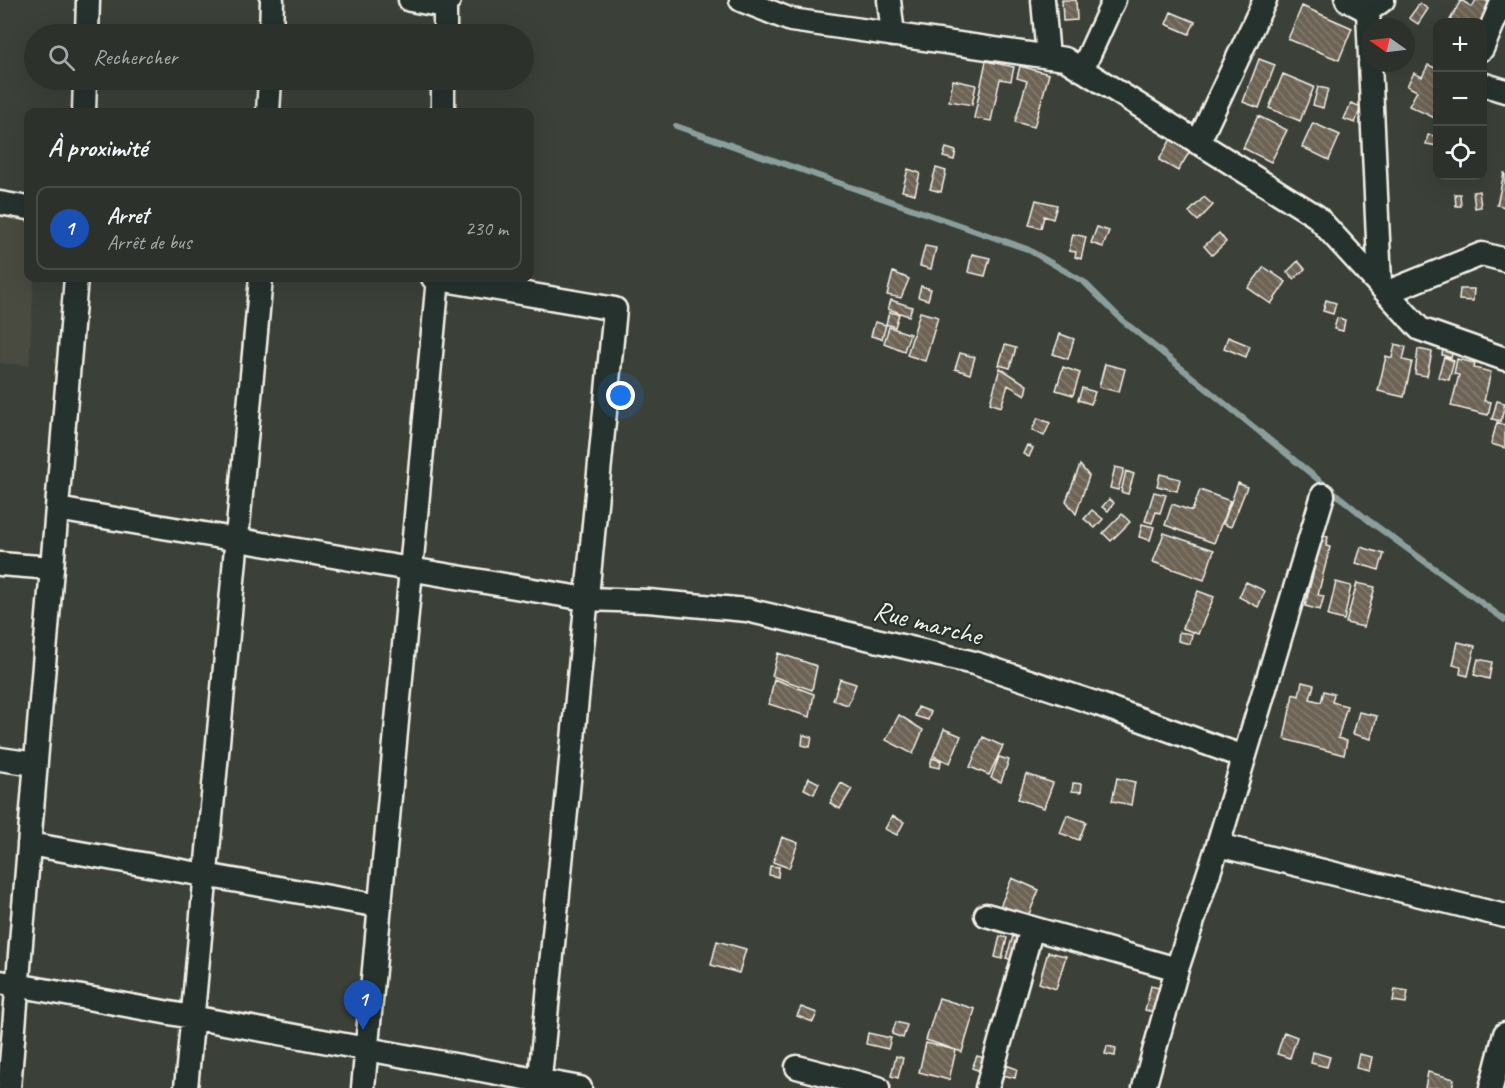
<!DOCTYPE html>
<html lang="fr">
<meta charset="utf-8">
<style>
body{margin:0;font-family:Caveat,sans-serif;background:#343933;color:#f1f3f6}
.controls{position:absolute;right:18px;top:18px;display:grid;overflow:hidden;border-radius:12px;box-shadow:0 6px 24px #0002}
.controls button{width:54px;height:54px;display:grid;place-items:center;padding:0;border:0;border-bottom:2px solid #484c47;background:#2c312b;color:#f1f3f6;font:30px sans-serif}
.compass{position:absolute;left:1361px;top:18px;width:54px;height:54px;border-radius:50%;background:#2c312b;box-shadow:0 6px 24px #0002;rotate:284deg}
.you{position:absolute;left:621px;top:396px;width:21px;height:21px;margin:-15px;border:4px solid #fff;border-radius:50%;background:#1a73e8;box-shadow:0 0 0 9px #1a73e833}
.badge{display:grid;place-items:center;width:39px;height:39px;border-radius:50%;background:#95b2f1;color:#fff;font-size:20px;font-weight:700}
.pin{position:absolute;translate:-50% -50px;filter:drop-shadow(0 2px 3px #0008)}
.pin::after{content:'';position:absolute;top:32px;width:21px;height:18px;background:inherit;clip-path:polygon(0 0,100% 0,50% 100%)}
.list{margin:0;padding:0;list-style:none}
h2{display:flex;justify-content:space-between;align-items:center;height:78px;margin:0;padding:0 24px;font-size:26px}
h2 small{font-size:20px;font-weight:400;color:#a6a9a9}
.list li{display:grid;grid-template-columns:39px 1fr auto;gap:18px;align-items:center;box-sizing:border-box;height:84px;margin:0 12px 12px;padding:0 12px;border:2px solid #484c47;border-radius:12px}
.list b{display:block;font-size:22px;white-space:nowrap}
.list p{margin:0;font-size:20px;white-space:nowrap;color:#a6a9a9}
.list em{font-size:20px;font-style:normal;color:#a6a9a9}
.icon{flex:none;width:33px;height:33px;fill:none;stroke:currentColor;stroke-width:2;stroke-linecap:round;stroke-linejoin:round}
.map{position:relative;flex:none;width:1505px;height:1088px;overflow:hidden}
.search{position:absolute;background:#2c312b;box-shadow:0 6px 24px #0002;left:24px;top:24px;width:510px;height:66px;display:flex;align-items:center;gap:15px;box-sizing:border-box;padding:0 21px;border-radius:33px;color:#a6a9a9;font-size:22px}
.panel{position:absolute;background:#2c312b;box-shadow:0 6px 24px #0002;left:24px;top:108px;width:510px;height:174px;border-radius:12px}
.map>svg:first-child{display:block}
.built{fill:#4a4b41}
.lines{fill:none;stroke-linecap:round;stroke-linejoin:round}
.stream{stroke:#8a9f9c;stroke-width:6}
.building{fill:url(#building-back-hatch);stroke:#f4f1e8;stroke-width:1.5}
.minor-casing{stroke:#f4f1e8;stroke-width:27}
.minor{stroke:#26332d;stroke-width:22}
.labels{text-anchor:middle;stroke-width:4.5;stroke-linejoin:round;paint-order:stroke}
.street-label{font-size:28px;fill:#f4f1e8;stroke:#26332d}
</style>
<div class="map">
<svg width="1505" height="1088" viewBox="0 0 1505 1088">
<defs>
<pattern id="building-back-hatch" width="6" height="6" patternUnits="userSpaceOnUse" patternTransform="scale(1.5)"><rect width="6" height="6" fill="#6c6355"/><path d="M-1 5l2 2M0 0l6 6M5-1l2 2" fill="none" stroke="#827a6d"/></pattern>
</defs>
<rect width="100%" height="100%" fill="#3b4139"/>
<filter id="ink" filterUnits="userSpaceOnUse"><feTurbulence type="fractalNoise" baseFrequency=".0167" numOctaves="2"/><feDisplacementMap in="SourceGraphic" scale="12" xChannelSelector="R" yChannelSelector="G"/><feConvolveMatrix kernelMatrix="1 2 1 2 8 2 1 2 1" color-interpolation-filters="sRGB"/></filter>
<g filter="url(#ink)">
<path class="built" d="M0 213 28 218V278H34L29 365 0 363Z"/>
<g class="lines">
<path class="stream" d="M676 126 1027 249 1084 282 1122 320 1368 520 1505 620"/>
</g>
<path class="building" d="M1062 0H1076L1077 20 1063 21Z
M1461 0 1472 7 1476 0H1485L1493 5 1482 22H1454L1450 20Z
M1420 3 1428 9 1418 24 1409 18Z
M1302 6 1352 28 1339 60 1288 39Z
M1171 12 1195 22 1189 34 1166 24Z
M1259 59 1275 65 1259 108 1243 102Z
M986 61 1014 67 1011 81 1000 79 991 121 974 118Z
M1428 65 1438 69 1437 119 1409 106 1417 91 1407 86 1414 73 1422 77Z
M1020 66 1049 74 1034 127 1015 122 1027 81 1017 78Z
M1283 74 1314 87 1300 121 1269 108Z
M953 80 976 85 972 105 949 101Z
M1318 87 1328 89 1323 108 1313 105Z
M1351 103 1361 107 1355 123 1344 119Z
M1258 116 1287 130 1271 162 1243 148Z
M1313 123 1340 135 1329 160 1302 147Z
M1438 133V146L1426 144 1428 135 1436 136Z
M1171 139 1190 151 1178 171 1159 160Z
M946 148 956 151 954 160 943 157Z
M936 168 946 171 941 192 930 189Z
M908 169 920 173 915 194 902 191Z
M1504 173H1505V207L1497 205Z
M1479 191 1481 207 1475 208 1473 192Z
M1455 194H1460L1461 206H1456Z
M1204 197 1213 205 1198 221 1189 212Z
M1036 200 1057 205 1053 219 1044 216 1041 228 1029 225Z
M1097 227 1109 231 1103 247 1091 243Z
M1219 233 1226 242 1212 255 1204 246Z
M1073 234 1086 237 1081 259 1075 257 1076 252 1069 251Z
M925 246 936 248 931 269 920 266Z
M972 254 990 258 985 276 968 272Z
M1298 261 1305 269 1294 279 1287 272Z
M1264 267 1286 282 1271 304 1248 288Z
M893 272 909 279 901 298 887 295Z
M921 286 931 289 928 300 918 297Z
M1460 289H1474L1473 301 1459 300Z
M891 300 912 307 909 316 888 309Z
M1326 300 1336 303 1333 314 1323 311Z
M889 312 899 314 895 327 886 324Z
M920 312 938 317 925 361 907 355Z
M1337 318 1345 320 1343 331 1334 329Z
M875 322 886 325 882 339 871 336Z
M889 327 910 334 904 351 884 343Z
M1060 334 1074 339 1068 359 1053 354Z
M1228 337 1250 346 1246 357 1224 348Z
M1395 344 1406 347 1403 360 1412 362 1404 397 1378 391 1386 356 1392 358Z
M1005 345 1016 348 1010 368 999 365Z
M1443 348 1453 350 1451 358 1442 355Z
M1418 349 1432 352 1427 376 1415 374Z
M960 353 975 357 970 374 955 369Z
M1444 357 1454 361 1449 380 1438 377Z
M1457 359 1475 363 1474 368 1491 372 1484 401 1491 402 1488 415 1451 406 1459 375 1454 374Z
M1105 364 1125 369 1119 392 1099 387Z
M1063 367 1080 373 1073 395 1056 390Z
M1000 368 1027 385 1025 395 1008 385 1001 407 990 403Z
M1082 388 1095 392 1091 404 1078 400Z
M1497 401 1505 403 1501 421 1492 419Z
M1038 418 1050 423 1044 436 1032 430Z
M1497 422 1505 425V448L1491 444Z
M1027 445 1033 448 1029 457 1023 454Z
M1080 465 1089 476 1076 514 1066 501Z
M1115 467 1124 469 1118 490 1110 488Z
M1126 471 1134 474 1128 494 1121 492Z
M1160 474 1180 479 1177 491 1157 486Z
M1238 483 1247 487 1231 527 1223 524Z
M1200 490 1230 501 1214 543 1165 525 1172 504 1192 511Z
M1154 492 1166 495 1160 513 1156 512 1152 523 1145 521Z
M1109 499 1114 503 1108 511 1102 507Z
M1092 510 1103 519 1095 528 1084 519Z
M1122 514 1130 522 1111 541 1103 533Z
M1142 524 1154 527 1150 540 1139 537Z
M1164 533 1214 550 1204 580 1153 562Z
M1322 535 1328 537 1326 546 1330 547 1318 595 1324 596 1320 610 1305 606 1320 546 1316 545Z
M1361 547 1384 554 1379 570 1356 563Z
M1246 582 1265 591 1258 607 1239 597Z
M1336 582 1351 586 1344 620 1328 616Z
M1357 583 1375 587 1364 627 1346 623Z
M1198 591 1214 597 1198 634 1182 628Z
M1179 632 1192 634 1190 644 1178 641Z
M1458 642 1475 646 1468 676 1460 674 1461 667 1453 665Z
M778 653 817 666 812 690 772 676Z
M1478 659 1492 662 1489 679 1474 675Z
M774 679 814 694 810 717 769 704Z
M840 679 856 684 848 705 833 700Z
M1302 682 1314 685 1310 699 1321 702 1324 691 1334 694 1332 702 1347 706 1338 738 1347 741 1344 755 1284 739 1293 694 1299 696Z
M918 707 931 712 928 720 915 716Z
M1359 712 1377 716 1371 739 1353 734Z
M899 715 923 730 913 754 886 740Z
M944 729 961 736 950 763 933 756Z
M803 735 812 737 810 747 802 745Z
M983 737 1003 746 989 775 970 767Z
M999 757 1009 760 1001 782 991 778Z
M932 758 941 761 940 768 930 766Z
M1026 774 1053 783 1044 808 1018 799Z
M809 778 819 783 814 794 804 789Z
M1117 778 1135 782 1131 805 1112 801Z
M841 783 852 789 840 809 830 803Z
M1073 783 1082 784 1081 792 1072 791Z
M1067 815 1086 822 1079 840 1060 833Z
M892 816 904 822 897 835 885 829Z
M782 837 798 843 789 868 773 862Z
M770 866 779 867 778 877 769 875Z
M1012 878 1039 890 1026 921 999 909Z
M1000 936 1007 938 1002 959 995 957Z
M1013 936 1027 941 1019 962 1006 958Z
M717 941 746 949 739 973 711 965Z
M1048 952 1066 956 1056 989 1039 983Z
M1151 986 1167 990 1161 1014 1145 1010Z
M1395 989 1408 991 1406 1003 1393 1001Z
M939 998 975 1009 962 1052 926 1040Z
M801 1007 817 1013 813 1022 797 1016Z
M896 1022 907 1025 903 1038 892 1034Z
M1284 1032 1297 1037 1290 1058 1277 1054Z
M868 1033 891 1038 888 1049 866 1044Z
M926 1043 956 1050 949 1080 919 1072Z
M1107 1046 1116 1048 1115 1056 1105 1054Z
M1313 1052 1330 1057 1327 1067 1311 1063Z
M1359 1054 1372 1057 1369 1071 1356 1068Z
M896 1056 903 1058 898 1078 891 1076Z
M977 1056 988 1059 986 1073 972 1068Z
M1006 1065 1017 1069 1015 1078 1003 1075Z
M1428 1072 1454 1079 1452 1088H1425Z"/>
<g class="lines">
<g class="minor-casing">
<path id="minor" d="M410 0 445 6
M741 0 791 20 1065 59 1316 216 1420 329 1505 359
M889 0 893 35
M1043 0 1048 57
M1347 0 1368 11
M87 34 88 0
M271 34 272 0
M445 34V6L449 0
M1482 49 1503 0
M1370 58 1368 11 1383 0
M1370 63 1380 283
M1082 70 1114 0
M1482 84 1505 91
M84 112 85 80
M268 112 270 80
M443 112V80
M1198 143 1265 0
M0 203 28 208
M433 278 615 309 539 1088
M1388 292 1482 254 1505 260
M57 509 586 599 648 601 747 610 974 663 1098 704 1244 757
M0 564 52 568
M0 759 35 764
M29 844 380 906
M1218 845 1505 916
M986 915 1177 969
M0 982 580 1088
M797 1067 878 1088
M9 1088 76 278
M186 1088 261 278
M363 1088 438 278
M987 1088 1032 928
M1144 1088 1177 969 1218 845 1323 495
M1491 1088 1505 1034"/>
</g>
<use href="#minor" class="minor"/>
</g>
</g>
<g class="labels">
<g class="street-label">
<text transform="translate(928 622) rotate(14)" y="10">Rue marche</text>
</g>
</g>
</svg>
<div class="controls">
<button>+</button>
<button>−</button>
<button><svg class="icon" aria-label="locate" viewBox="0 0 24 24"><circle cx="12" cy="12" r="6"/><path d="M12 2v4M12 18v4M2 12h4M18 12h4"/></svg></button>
</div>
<svg class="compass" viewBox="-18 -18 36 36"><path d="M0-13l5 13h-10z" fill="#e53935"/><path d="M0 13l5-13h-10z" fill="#a6a9a9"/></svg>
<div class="you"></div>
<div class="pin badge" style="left:363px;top:1030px;background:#1a4fb4">1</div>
<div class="search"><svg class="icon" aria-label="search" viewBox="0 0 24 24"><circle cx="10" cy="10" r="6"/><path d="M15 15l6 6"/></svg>Rechercher</div>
<section class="panel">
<h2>À proximité<small></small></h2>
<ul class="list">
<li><span class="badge" style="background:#1a4fb4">1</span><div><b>Arret</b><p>Arrêt de bus</p></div><em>230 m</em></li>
</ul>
</section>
</div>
